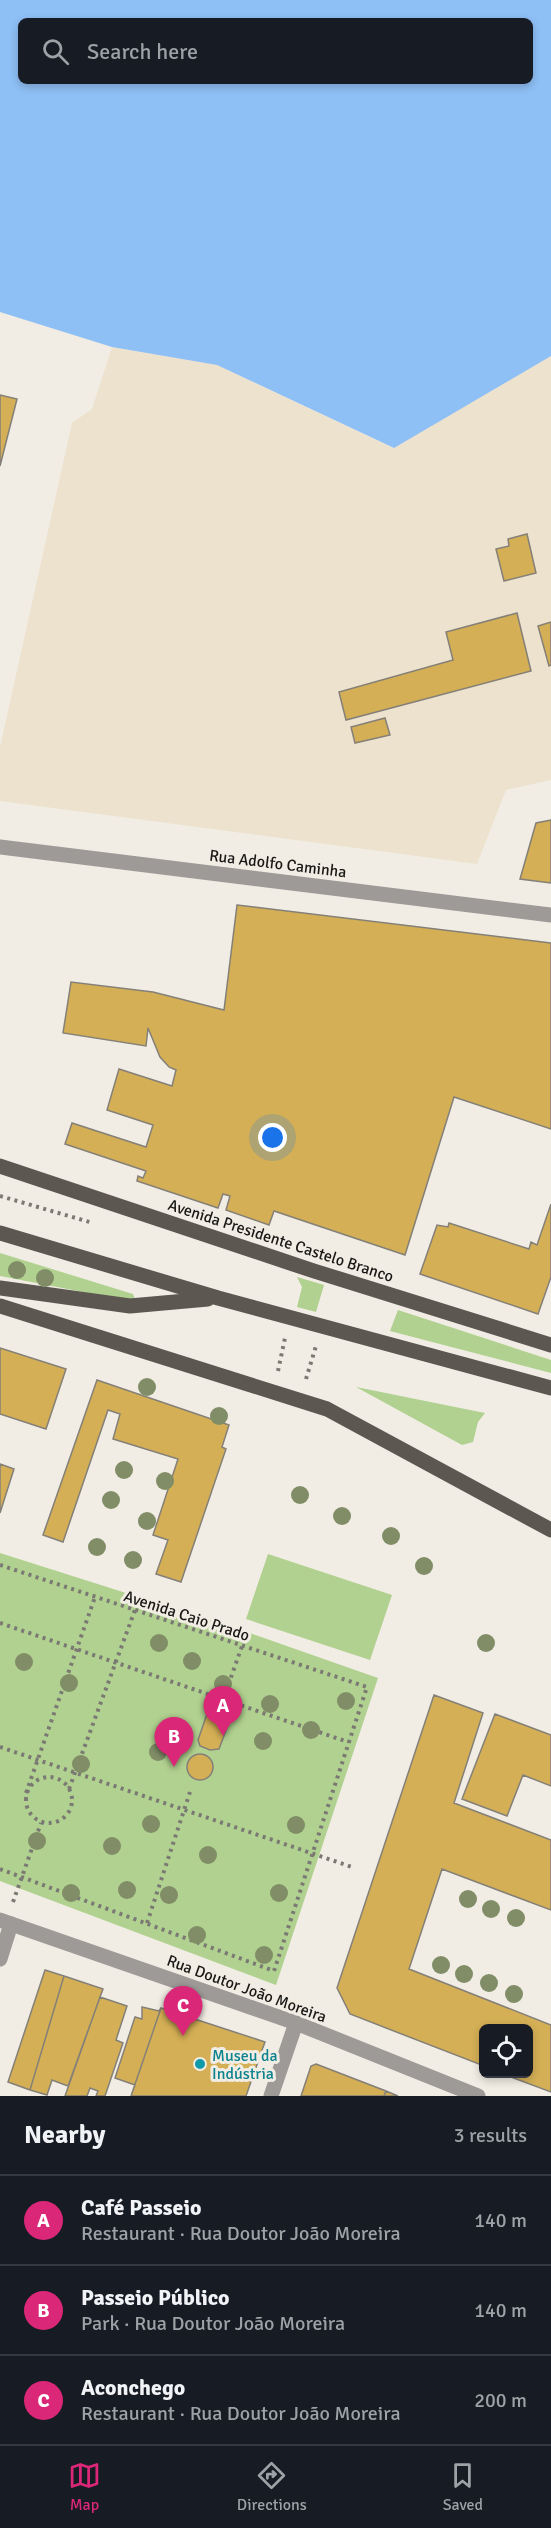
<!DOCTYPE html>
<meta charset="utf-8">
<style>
body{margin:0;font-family:Signika,sans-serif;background:#20242c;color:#f1f3f6}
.controls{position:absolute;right:18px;bottom:18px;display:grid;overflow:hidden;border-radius:9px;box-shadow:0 3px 9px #0003}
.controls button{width:54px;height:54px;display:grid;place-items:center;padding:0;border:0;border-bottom:2px solid #363941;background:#171b24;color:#f1f3f6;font:30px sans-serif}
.you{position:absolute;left:273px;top:1138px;width:21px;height:21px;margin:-15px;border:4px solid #fff;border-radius:50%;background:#1a73e8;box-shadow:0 0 0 9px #1a73e833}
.badge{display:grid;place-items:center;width:39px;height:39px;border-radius:50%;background:#db2777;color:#fff;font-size:20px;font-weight:700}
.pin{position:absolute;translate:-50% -50px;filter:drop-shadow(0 2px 3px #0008)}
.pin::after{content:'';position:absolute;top:32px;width:21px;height:18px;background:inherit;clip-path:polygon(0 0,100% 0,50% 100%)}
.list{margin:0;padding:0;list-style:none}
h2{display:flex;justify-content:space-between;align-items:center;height:78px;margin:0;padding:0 24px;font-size:26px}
h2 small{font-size:20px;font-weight:400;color:#9ea1a6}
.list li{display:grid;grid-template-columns:39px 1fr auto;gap:18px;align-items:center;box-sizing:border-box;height:90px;padding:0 24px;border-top:2px solid #363941}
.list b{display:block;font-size:22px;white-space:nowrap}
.list p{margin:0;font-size:20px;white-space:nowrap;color:#9ea1a6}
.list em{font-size:20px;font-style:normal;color:#9ea1a6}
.icon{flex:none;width:33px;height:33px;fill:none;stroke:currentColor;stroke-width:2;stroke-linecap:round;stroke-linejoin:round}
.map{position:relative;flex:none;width:551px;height:2096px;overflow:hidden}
.search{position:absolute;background:#171b24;box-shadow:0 3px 9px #0003;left:18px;right:18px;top:18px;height:66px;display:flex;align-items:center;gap:15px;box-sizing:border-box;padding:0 21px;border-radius:9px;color:#9ea1a6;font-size:22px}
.sheet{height:348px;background:#171b24}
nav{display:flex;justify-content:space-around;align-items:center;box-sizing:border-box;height:84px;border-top:2px solid #363941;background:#171b24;font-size:16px;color:#9ea1a6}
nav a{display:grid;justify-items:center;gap:3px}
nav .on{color:#db2777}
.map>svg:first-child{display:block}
.industrial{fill:#ede2cd}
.green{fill:#b0d18f}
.water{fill:#8ebff5;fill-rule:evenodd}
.building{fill:#d4af55;stroke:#848078;stroke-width:1.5}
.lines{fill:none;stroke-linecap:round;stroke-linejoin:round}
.path{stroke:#7b7973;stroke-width:4;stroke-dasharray:3 4.5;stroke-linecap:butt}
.minor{stroke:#9e9a98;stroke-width:15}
.tertiary{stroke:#9e9a98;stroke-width:15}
.primary{stroke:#5d5752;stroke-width:15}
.tree{fill:#818d67}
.culture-dot{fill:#0f9aa8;stroke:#f1ede4;stroke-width:2}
.labels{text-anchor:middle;stroke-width:6;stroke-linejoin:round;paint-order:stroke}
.street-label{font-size:16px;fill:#191815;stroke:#f1ede4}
.culture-label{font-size:16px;fill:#0d838f;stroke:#f1ede4;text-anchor:start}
</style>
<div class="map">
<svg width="551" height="2096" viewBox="0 0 551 2096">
<rect width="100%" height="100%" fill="#f1ede4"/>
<path class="industrial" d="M112 347 217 365 393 448 551 356V780L506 790 477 864 0 801V747L72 423 92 409Z"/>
<path class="green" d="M0 1253 133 1294 135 1299 130 1301 0 1276Z
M297 1277 324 1285 316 1312 297 1307 302 1287Z
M398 1310 551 1360V1373L390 1331Z
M356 1387 485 1413 478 1422 473 1442 462 1445Z
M0 1553 230 1626 378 1678 276 1985 0 1881Z
M268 1554 392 1595 370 1660 246 1619Z"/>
<path class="water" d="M0 0H551V356L394 448 217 365 112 347 0 312ZM21 21H530V81H21Z"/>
<path class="building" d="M0 395 17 399 0 466Z
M527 534 536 573 504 581 496 549 509 546 508 539Z
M517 613 531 671 346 720 339 692 453 660 446 632Z
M551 622V665L549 666 538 626Z
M385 718 390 735 355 743 351 727Z
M551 820V883L520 879 536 823Z
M237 905 551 943V1129L454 1097 405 1255 274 1211 269 1225 226 1210 230 1196 223 1194 218 1208 137 1181 138 1176 143 1178 146 1171 65 1144 72 1123 146 1147 153 1125 107 1110 119 1069 172 1086 176 1070 169 1067 160 1057 148 1028 146 1046 63 1033 71 982 153 992 224 1010Z
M551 1204V1277L538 1314 420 1274 437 1225 448 1227 449 1223 529 1249 531 1242 537 1245Z
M0 1348 66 1369 46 1429 0 1414Z
M97 1380 229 1425 222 1447 226 1449 181 1582 156 1574 168 1540 153 1535 178 1459 113 1439 120 1414 108 1410 63 1542 43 1535Z
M0 1464 14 1469 0 1513Z
M434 1695 483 1713 454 1803 551 1840V1910L442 1869 409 1969 551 2025V2092L503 2074H528V2028H484V2066L350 2014 337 1988Z
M215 1713 224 1716 228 1725 219 1749 210 1750 200 1746 198 1740 207 1714Z
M495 1714 551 1735V1786L523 1775 507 1816 462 1799Z
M187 1767a13 13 0 1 1 26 0a13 13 0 1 1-26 0Z
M45 1970 64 1976 30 2090 8 2082Z
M64 1976 103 1989 68 2086 52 2080 47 2095 30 2090Z
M100 1997 127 2006 116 2040 123 2043 105 2096H96L98 2091 90 2088 87 2096H65Z
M142 2007 159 2011 161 2008 265 2042 246 2096H131L135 2085 115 2078 135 2017 142 2019Z
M161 2008 265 2042 246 2096H131Z
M316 2064 386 2091 384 2096H301L311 2066Z
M386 2091 398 2096H384Z"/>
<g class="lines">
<path class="path" d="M0 1196 93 1223
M278 1371 285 1338
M306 1379 316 1346
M0 1565 367 1687 274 1971 0 1869
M0 1623 348 1742
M221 1706 242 1646
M0 1747 352 1867
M26 1800a23 23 0 1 1 46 0a23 23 0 1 1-46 0Z
M69 1789 135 1610
M26 1793 95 1597
M13 1902 41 1823
M147 1923 190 1792"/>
<path class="minor" d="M0 847 551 915
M0 1959 11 1924
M271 2096 296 2023"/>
<path class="tertiary" d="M0 1920 296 2023 478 2096"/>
<path class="primary" d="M0 1166 314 1271 551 1345
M0 1233 218 1298 551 1388
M0 1288 130 1306 208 1299
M0 1306 327 1409 551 1530"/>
</g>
<g class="tree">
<circle cx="17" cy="1270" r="9"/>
<circle cx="45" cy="1278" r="9"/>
<circle cx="147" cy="1387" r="9"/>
<circle cx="219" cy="1416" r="9"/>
<circle cx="124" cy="1470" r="9"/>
<circle cx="165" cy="1481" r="9"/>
<circle cx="300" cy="1495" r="9"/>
<circle cx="111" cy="1500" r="9"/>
<circle cx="342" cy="1516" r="9"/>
<circle cx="147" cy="1521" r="9"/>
<circle cx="391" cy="1536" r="9"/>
<circle cx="97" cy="1547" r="9"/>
<circle cx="133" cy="1560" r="9"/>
<circle cx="424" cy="1566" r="9"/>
<circle cx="159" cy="1643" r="9"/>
<circle cx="486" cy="1643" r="9"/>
<circle cx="192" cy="1661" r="9"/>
<circle cx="24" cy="1662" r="9"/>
<circle cx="69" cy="1683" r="9"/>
<circle cx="223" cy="1684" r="9"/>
<circle cx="346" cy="1701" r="9"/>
<circle cx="270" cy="1704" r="9"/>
<circle cx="311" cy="1730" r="9"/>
<circle cx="263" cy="1741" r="9"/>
<circle cx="158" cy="1752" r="9"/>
<circle cx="81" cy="1764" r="9"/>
<circle cx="151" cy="1824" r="9"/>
<circle cx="296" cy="1825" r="9"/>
<circle cx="37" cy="1841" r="9"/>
<circle cx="112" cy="1846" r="9"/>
<circle cx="208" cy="1855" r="9"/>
<circle cx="127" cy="1890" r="9"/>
<circle cx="71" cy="1893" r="9"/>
<circle cx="279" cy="1893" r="9"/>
<circle cx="169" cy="1895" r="9"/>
<circle cx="468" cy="1899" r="9"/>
<circle cx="491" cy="1909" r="9"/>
<circle cx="516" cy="1918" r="9"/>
<circle cx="197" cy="1935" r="9"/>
<circle cx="264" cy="1955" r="9"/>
<circle cx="441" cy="1965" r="9"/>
<circle cx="464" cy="1974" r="9"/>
<circle cx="489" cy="1983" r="9"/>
<circle cx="514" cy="1994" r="9"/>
</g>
<circle class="culture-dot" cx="200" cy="2064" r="6"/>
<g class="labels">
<g class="street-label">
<text transform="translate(278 863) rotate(7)" y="6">Rua Adolfo Caminha</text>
<text transform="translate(281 1240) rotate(18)" y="6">Avenida Presidente Castelo Branco</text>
<text transform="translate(187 1615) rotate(18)" y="6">Avenida Caio Prado</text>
<text transform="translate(247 1988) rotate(20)" y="6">Rua Doutor João Moreira</text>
</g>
<g class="culture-label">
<text x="212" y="2061">Museu da<tspan x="212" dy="18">Indústria</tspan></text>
</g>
</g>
</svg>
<div class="controls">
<button><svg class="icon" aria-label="locate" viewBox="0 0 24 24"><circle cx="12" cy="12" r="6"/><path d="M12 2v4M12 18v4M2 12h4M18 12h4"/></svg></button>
</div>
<div class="you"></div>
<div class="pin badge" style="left:223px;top:1736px">A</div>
<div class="pin badge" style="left:174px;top:1767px">B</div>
<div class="pin badge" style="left:183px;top:2036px">C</div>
<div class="search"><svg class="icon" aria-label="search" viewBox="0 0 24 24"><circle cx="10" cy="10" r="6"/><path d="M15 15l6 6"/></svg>Search here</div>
</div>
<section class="sheet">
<h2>Nearby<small>3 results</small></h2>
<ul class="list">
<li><span class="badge">A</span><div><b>Café Passeio</b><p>Restaurant · Rua Doutor João Moreira</p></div><em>140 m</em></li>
<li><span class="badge">B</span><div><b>Passeio Público</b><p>Park · Rua Doutor João Moreira</p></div><em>140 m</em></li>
<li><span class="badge">C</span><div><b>Aconchego</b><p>Restaurant · Rua Doutor João Moreira</p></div><em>200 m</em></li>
</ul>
</section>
<nav>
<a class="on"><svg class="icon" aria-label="map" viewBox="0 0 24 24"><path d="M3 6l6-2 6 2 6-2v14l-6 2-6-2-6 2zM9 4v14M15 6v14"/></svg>Map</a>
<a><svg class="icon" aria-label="directions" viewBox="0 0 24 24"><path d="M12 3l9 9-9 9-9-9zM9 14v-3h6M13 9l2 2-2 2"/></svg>Directions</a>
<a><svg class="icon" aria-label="saved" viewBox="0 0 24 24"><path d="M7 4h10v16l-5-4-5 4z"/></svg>Saved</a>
</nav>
